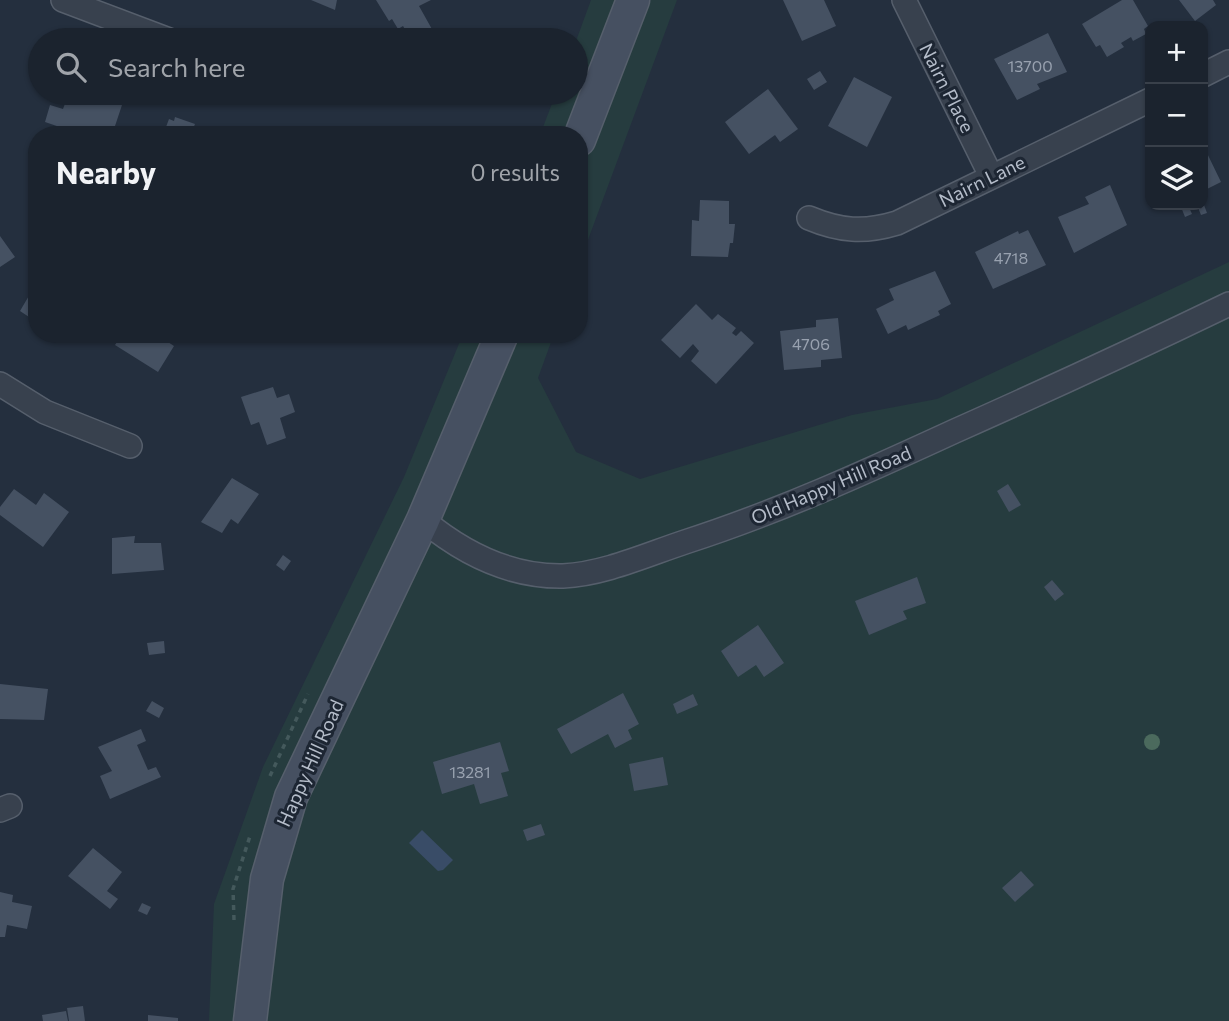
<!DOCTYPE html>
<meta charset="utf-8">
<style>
body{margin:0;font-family:Commissioner,sans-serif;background:#242b36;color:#f1f3f6}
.controls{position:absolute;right:21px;top:21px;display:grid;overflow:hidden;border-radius:14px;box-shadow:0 2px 5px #0004}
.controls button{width:63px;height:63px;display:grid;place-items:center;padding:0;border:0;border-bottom:2px solid #39404a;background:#1b232e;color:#f1f3f6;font:35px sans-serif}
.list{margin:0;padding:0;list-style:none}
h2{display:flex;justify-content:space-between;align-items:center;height:91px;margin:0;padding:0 28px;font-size:30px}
h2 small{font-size:23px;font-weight:400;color:#a0a4aa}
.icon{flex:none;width:38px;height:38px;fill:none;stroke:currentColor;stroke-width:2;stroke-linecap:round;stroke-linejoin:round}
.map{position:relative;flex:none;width:1229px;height:1021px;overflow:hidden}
.search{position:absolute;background:#1b232e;box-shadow:0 2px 5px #0004;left:28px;top:28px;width:560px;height:77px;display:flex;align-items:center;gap:18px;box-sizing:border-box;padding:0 24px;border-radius:38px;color:#a0a4aa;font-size:26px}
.panel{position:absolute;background:#1b232e;box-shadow:0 2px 5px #0004;left:28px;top:126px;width:560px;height:217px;border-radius:28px}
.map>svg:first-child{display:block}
.green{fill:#263c3f}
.water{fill:#394c67}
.building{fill:#455162}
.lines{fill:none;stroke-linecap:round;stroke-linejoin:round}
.street-casing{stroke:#565f6c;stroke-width:26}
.secondary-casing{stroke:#565f6c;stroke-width:35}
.path{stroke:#44595c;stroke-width:3.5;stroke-dasharray:5 5;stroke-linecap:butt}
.street{stroke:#38414e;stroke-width:23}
.secondary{stroke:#465061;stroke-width:32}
.tree{fill:#4b6a5d}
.labels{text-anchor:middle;stroke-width:6;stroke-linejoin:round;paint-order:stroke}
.number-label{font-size:16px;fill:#98a1af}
.street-label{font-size:19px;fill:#b4bcc9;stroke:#1d2633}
</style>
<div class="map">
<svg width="1229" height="1021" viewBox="0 0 1229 1021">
<rect width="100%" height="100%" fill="#242f3e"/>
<path class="green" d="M591 0H677L579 264V135H540L556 93H576V41Z
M1229 262V1021H209L214 904 263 767 404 477 463 334H554L538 378 576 452 640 479 852 415 937 399Z"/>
<path class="water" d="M422 830 453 860 443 870 438 871 409 843Z"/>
<path class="building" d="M311 0H337L335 10Z
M376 0H431L419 6 433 31 411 40 403 26 398 29 392 19 389 21Z
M783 0H824L836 26 802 41Z
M1122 0H1133L1148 26 1144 29 1146 34 1133 41 1131 37 1121 43 1124 47 1107 57 1100 45 1096 47 1082 24Z
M1179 0H1213L1216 5 1195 21Z
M1048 33 1067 72 1037 84 1040 89 1017 100 994 59Z
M820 71 827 82 814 90 807 79Z
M854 77 892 97 867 147 828 126Z
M768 89 798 129 780 142 775 135 749 154 725 122Z
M69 93H96L95 96 122 105 112 135H83L45 122 50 105 63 109Z
M175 117 195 124 193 129 198 131 196 135H163L169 119 174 121Z
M1205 149 1221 182 1203 191V150Z
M1110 185 1127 225 1074 253 1058 217 1089 204 1085 197Z
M700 200 729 201V224H735L733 243H730L728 257 691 256 692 220 699 221Z
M1188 205 1192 214 1185 217 1181 207Z
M1197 205H1204L1207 213 1201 215Z
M1028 230 1046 265 993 289 975 252 1018 231 1019 234Z
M0 236 15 257 0 267Z
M935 271 951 304 938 311 940 315 908 330 906 325 888 334 876 309 894 300 889 289Z
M37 282V315L32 319 20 311Z
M696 304 712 320 718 314 736 328 732 333 736 336 741 331 754 343 716 384 691 361 699 351 693 344 680 358 661 340Z
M838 318 842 358 821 360V367L784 370 780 331 816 327V320Z
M122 334H156L174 346 158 372 115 345Z
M273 387 277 398 289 394 295 412 280 418 286 438 267 445 259 422 251 425 241 397Z
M232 478 259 494 238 524 231 519 222 533 201 522Z
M1008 484 1021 505 1009 512 997 491Z
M14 489 36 505 44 493 69 512 43 547 0 515V507Z
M135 536 134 543H161L164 570 112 574V538Z
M283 555 291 561 284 571 276 565Z
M917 577 926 603 903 611 907 619 869 635 855 601Z
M1052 580 1064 594 1055 601 1044 587Z
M758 625 784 663 764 677 756 665 738 677 721 651Z
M164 641 165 653 149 655 147 643Z
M0 684 48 689 44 720 0 719Z
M623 693 639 724 628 730 632 739 615 748 608 734 571 754 557 729Z
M693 694 698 705 677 714 673 704Z
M152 701 164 708 159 718 146 711Z
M141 729 146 741 137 745 148 770 156 767 161 777 110 799 100 776 112 771 98 747Z
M500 742 509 771 501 773 508 796 480 804 474 784 442 794 433 762Z
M663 757 668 785 634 791 629 764Z
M541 824 545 835 527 841 523 830Z
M93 848 122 872 107 891 118 899 110 909 68 876Z
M1021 871 1034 885 1015 902 1002 888Z
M0 892 13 895 12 902 32 906 27 929 7 925 5 937H0Z
M142 903 151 907 147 915 138 911Z
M83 1006 85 1021H69L67 1008Z
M66 1011 68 1021H43L42 1015Z
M148 1015 178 1018V1021H148Z"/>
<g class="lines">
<g class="street-casing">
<path id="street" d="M63 0 169 40
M904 0 991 176
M1203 75 1229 62
M809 218C840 231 864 233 897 223L1150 100
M0 384 45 412 130 446
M423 520C463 553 509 577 563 576 604 574 646 555 685 542 778 512 866 472 955 431 1047 390 1138 348 1229 304
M0 810 10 806"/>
</g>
<g class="secondary-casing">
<path id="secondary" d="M579 140 633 0
M250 1021 267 879 291 797 423 520 502 334"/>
</g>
<path class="path" d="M270 776 308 694
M234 920 233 889 250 836"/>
<use href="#street" class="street"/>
<use href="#secondary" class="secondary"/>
</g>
<circle class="tree" cx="1152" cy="742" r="8"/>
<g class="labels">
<g class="number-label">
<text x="1030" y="72">13700</text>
<text x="1011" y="264">4718</text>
<text x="811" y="350">4706</text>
<text x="470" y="778">13281</text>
</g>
<g class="street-label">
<text transform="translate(947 88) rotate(63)" y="7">Nairn Place</text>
<text transform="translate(982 181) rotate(-26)" y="7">Nairn Lane</text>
<text transform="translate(831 485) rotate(-23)" y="7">Old Happy Hill Road</text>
<text transform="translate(310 763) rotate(-66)" y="7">Happy Hill Road</text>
</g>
</g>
</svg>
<div class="controls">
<button>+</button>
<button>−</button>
<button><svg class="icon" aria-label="layers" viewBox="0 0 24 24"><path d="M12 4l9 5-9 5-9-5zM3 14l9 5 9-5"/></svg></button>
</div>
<div class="search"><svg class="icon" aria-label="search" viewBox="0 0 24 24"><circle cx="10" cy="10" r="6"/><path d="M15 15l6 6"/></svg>Search here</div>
<section class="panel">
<h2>Nearby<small>0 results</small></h2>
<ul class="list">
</ul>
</section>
</div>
